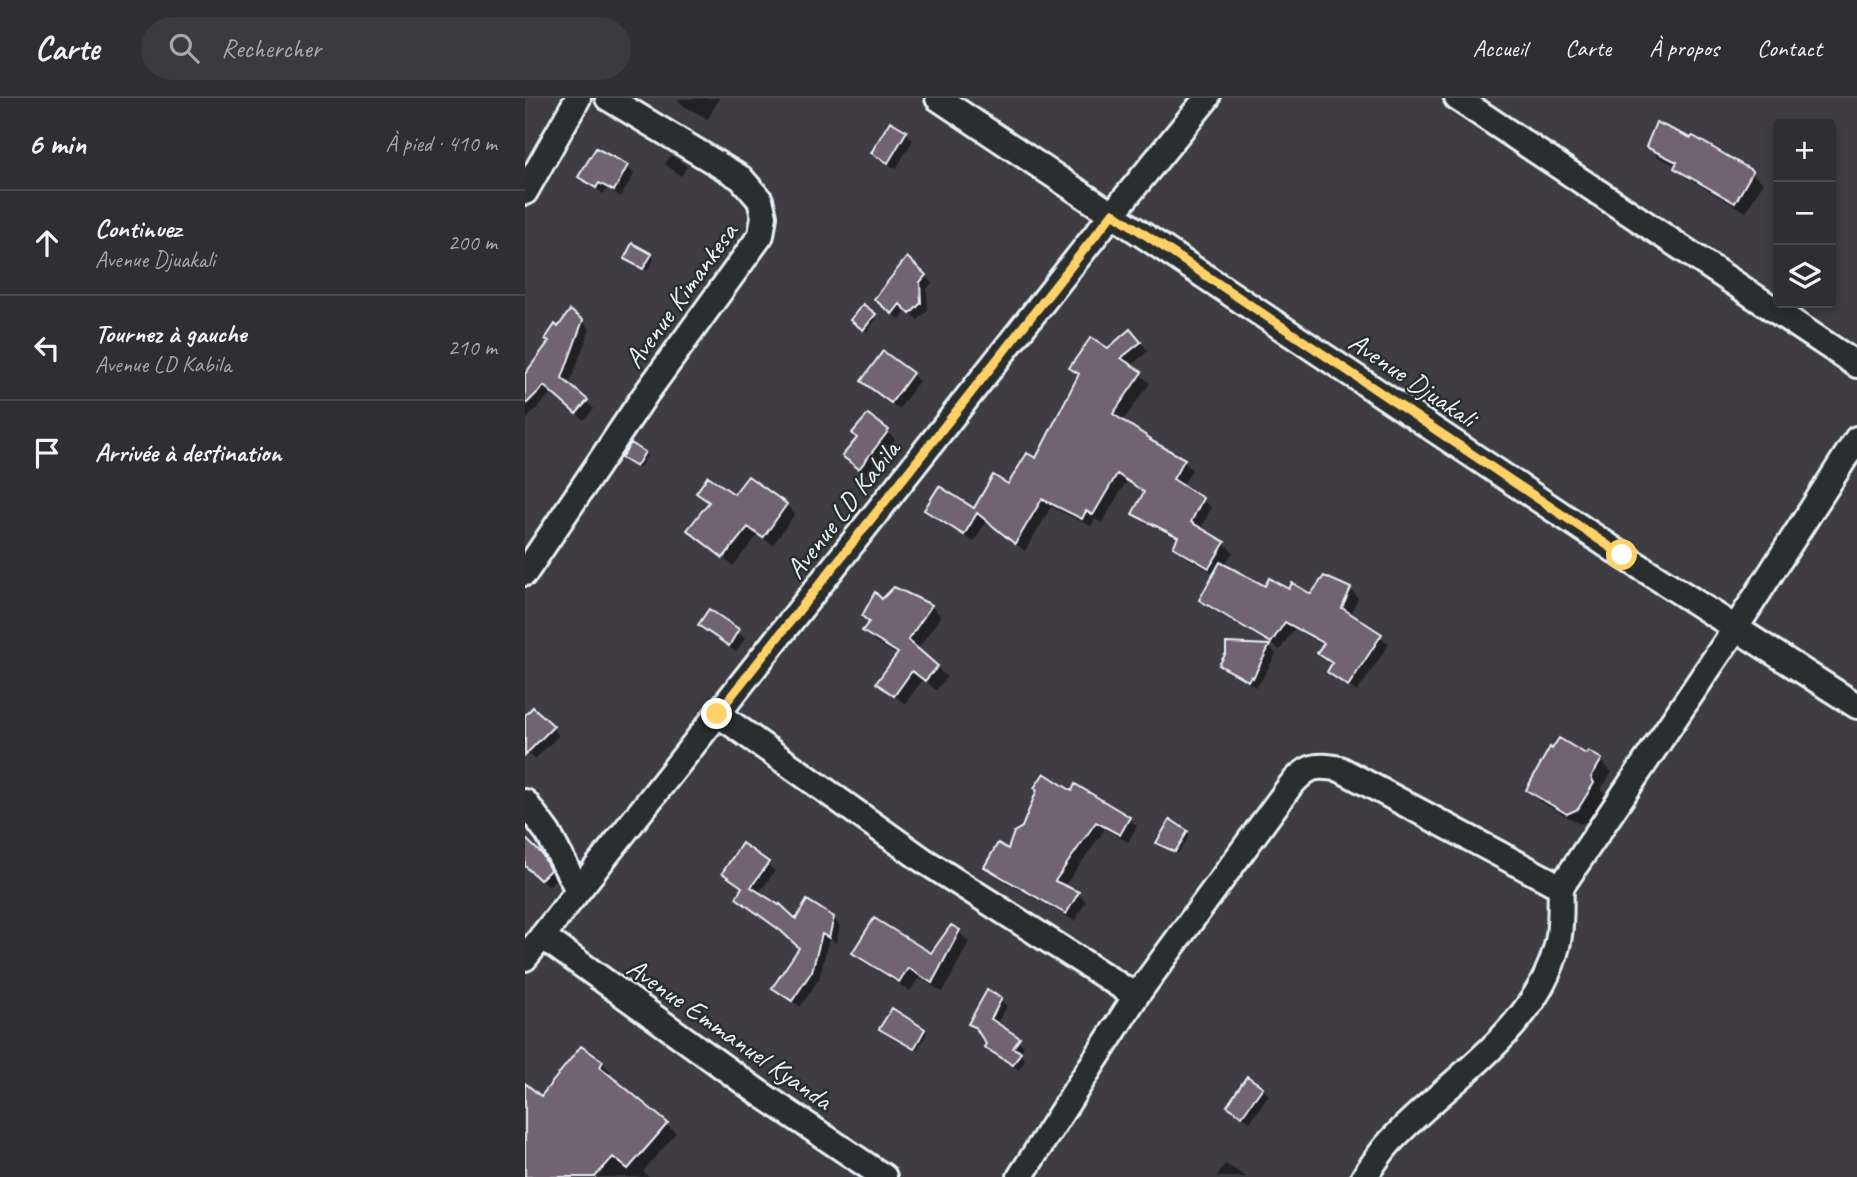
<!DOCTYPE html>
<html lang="fr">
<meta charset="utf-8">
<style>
body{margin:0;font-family:Caveat,sans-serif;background:#3b3a3e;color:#f1f3f6}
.controls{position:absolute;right:21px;top:21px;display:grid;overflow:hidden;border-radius:7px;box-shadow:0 4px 10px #0003}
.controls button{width:63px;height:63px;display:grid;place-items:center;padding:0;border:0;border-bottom:2px solid #4a4a4d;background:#2f2e32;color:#f1f3f6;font:35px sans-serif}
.stop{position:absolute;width:21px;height:21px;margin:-16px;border:5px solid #ffd166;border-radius:50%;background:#fff}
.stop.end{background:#ffd166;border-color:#fff;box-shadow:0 2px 7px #0008}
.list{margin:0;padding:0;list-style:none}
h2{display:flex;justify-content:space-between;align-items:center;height:91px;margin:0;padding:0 28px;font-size:30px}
h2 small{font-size:23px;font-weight:400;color:#a7a8ac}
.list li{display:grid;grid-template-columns:46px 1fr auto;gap:21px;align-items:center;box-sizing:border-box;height:105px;padding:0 28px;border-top:2px solid #4a4a4d}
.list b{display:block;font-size:26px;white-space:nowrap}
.list p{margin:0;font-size:23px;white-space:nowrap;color:#a7a8ac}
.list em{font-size:23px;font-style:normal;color:#a7a8ac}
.icon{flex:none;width:38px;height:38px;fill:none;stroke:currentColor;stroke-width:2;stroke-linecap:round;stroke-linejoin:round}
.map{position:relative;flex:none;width:1332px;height:1079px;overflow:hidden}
header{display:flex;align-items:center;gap:42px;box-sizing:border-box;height:98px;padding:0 35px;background:#2f2e32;border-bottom:2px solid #4a4a4d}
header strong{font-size:33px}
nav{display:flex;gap:38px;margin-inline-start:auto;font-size:24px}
.search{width:490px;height:63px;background:#3b3a3e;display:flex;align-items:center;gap:18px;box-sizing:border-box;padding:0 24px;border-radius:38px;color:#a7a8ac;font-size:26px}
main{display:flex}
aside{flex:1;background:#2f2e32}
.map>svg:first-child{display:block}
.shadow{fill:#0007}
.building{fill:#71636f;stroke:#e8f1f8;stroke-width:2}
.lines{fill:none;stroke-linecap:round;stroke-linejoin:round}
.minor-casing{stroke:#e8f1f8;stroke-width:30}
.minor{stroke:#2a2d2e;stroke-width:24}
.route{stroke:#ffd166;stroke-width:9}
.labels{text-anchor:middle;stroke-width:5;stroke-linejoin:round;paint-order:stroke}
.street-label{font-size:28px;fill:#e8f1f8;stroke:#2a2d2e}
</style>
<header>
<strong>Carte</strong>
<div class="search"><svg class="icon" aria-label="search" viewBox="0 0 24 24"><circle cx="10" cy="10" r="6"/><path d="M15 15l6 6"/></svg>Rechercher</div>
<nav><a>Accueil</a><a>Carte</a><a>À propos</a><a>Contact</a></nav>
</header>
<main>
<aside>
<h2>6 min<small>À pied · 410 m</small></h2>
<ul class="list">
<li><svg class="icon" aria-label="ahead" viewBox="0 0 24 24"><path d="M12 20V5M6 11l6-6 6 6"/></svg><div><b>Continuez</b><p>Avenue Djuakali</p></div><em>200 m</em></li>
<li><svg class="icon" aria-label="left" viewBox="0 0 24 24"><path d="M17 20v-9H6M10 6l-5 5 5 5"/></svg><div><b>Tournez à gauche</b><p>Avenue LD Kabila</p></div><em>210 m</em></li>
<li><svg class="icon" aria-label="arrive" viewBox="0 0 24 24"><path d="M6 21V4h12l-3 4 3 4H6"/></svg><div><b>Arrivée à destination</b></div></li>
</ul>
</aside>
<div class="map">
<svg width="1332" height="1079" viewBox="0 0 1332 1079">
<rect width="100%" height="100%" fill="#3f3d42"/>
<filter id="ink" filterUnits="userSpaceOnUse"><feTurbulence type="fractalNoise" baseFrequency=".0143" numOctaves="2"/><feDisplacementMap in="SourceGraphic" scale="14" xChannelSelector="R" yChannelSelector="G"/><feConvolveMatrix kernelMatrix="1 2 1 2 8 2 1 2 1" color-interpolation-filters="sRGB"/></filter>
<g filter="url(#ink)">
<path class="shadow" d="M194 0 183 21 159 8 152 1Z
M381 34 388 42 371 71 348 55Z
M1169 40 1227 75 1238 85 1221 114 1162 80 1152 68 1133 59 1123 48 1167 43Z
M72 52 102 69 109 76 96 99 82 91 78 96 56 79Z
M146 57 162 68 156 78 140 66Z
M126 158 129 161 122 173 104 163Z
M382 162 407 185 402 191 403 212 393 222 383 212 375 222 359 208Z
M349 217 352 220 342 234 330 225Z
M57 223 65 231 44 288 69 311 59 322 27 294 0 323V279L34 231Z
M614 242 623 253 606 268 625 285 597 324 658 363 667 372 657 389 677 401 686 410 676 431 699 445 708 454 699 468 740 491 787 499 825 491 833 500 825 517 855 538 864 546 832 594 804 573 808 567 794 555 799 547 769 531 755 552 684 510 676 502 690 476 659 458 650 449 654 442 619 424 610 415 620 396 601 384 577 425 570 421 566 428 526 409 500 453 462 422 449 444 410 421 401 412H450L483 388 511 363 555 278 547 270 583 253Z
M386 276 394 283 374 311 338 283Z
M344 318 370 341 342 377 327 365Z
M119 355 122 358 114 371 101 363Z
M173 394 261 407 270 416 248 447 233 437 208 468 164 431 185 405Z
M370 491 406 508 416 518 392 552 422 579 411 592 398 581 380 606 353 584 373 558 349 543 340 533Z
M184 513 220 540 211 554 175 527Z
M703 547 745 549 751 556 735 585 734 584 731 589 703 574 696 567 702 555Z
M8 611 34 637 10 661 0 652V621Z
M1061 658 1076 663 1087 674 1076 691 1080 697 1064 722 1055 726 1014 703 1003 692Z
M551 688 604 721 612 728 603 744 580 731 539 789 553 796 561 803 550 823 469 777 461 769 484 753 548 696Z
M662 734 665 737 653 756 636 747Z
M0 742 24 765 32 780 23 788 0 766Z
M218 748 250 773 233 796 271 823 308 820 315 828 311 845 304 841 294 881 275 909 249 889 277 850 219 791 199 775Z
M434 834 444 844 418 894 394 880 385 893 340 865 329 855 407 858Z
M463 894 482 908 471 927 499 948 494 955 500 962 494 972 467 954 461 949 463 946 455 933 445 926Z
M399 932 402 935 392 952 359 933Z
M77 964 86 974 83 978 151 1035 118 1074 124 1079H0V992L17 1000Z
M737 990 744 997 725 1024 704 1007Z
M700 1066 722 1079H691Z"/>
<path class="building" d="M365 23 382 33 363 65 346 55Z
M1131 24 1166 40 1168 38 1228 73 1210 105 1149 70 1152 64 1121 49Z
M71 50 103 67 89 93 74 85 71 90 53 79Z
M107 145 127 156 118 171 99 161Z
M382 159 401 177 395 184 396 205 385 216 375 206 367 216 349 201Z
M338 206 351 216 338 232 325 222Z
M45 212 58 222 37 280 63 302 51 316 19 288 0 307V276L24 243 20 241 30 226 33 229Z
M605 231 616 244 596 260 617 274 588 316 626 341 625 342 660 361 648 381 678 400 666 424 700 444 684 470 648 449 653 439 607 416 619 394 592 376 568 417 561 413 557 421 517 401 490 446 452 415 439 437 399 412 414 388 449 410 468 377 483 386 502 355 511 360 554 276 544 270 566 239 583 250Z
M358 253 388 275 366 305 336 283Z
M343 316 364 332 334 371 317 358 332 340 327 335Z
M106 345 120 354 111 369 96 360Z
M183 378 209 396 223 378 262 406 238 440 223 429 198 460 162 432 184 404 171 395Z
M695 464 740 488 744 480 764 491 767 485 786 496 799 478 826 490 817 510 857 536 823 588 802 574 807 565 792 555 799 545 760 524 746 545 674 502Z
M369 489 407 507 383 542 413 568 400 583 387 573 369 598 351 585 373 555 337 533 344 524 337 518 350 494 357 501Z
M184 511 214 531 204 548 173 527Z
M701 545 745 547 728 580 726 578 723 583 694 567 701 555Z
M8 609 29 628 0 657V617Z
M1034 640 1061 656 1063 653 1077 661 1066 679 1069 685 1053 711 1042 716 1001 692 1025 649 1027 651Z
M519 675 547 693 550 686 605 719 595 737 571 724 530 783 554 794 541 816 459 769 473 745 483 751 489 734 497 729 512 692 509 690Z
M645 721 663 733 650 754 631 745Z
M0 740 17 756 25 772 15 782 0 768Z
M217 745 244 764 226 789 254 807 255 806 271 821 282 802 309 819 304 840 297 836 287 873 267 903 247 890 274 850 256 833 211 800 217 789 197 775Z
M349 820 406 855 426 827 435 832 407 885 383 870 374 884 327 855Z
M462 892 477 900 466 921 495 940 488 950 496 954 488 967 459 949 461 946 450 929 443 926Z
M367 910 400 931 389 951 354 931Z
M56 948 78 963 75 969 143 1025 103 1071 88 1059 70 1079H0V985L16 998Z
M722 978 738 989 717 1018 702 1008Z"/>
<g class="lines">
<g class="minor-casing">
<path id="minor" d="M413 0 1097 457 1332 608
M932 0 1332 267
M0 94 53 0
M0 475 120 297 236 137 239 118 235 102 216 80 83 0
M193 616 398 762 611 898
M0 704 23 735 53 792
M17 838 233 994 359 1079
M0 860 588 115 682 0
M495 1079 611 898 765 688C783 668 789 666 815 671L1036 789 1210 531 1332 341
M839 1079C847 1068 855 1055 864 1045 920 984 1011 933 1032 848 1037 829 1035 808 1036 789"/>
</g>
<use href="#minor" class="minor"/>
</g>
</g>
<g class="lines" filter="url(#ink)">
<path class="route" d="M192 616 588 115 1097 457"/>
</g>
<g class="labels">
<g class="street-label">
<text transform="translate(155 197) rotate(-54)" y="10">Avenue Kimankesa</text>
<text transform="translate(888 281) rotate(34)" y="10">Avenue Djuakali</text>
<text transform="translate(317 411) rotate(-52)" y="10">Avenue LD Kabila</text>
<text transform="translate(205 935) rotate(35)" y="10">Avenue Emmanuel Kyanda</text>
</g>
</g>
</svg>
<div class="controls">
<button>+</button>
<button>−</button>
<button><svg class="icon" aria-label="layers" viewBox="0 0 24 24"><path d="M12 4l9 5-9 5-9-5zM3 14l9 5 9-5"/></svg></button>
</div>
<div class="stop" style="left:1097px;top:457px"></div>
<div class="stop end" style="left:192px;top:616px"></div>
</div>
</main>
